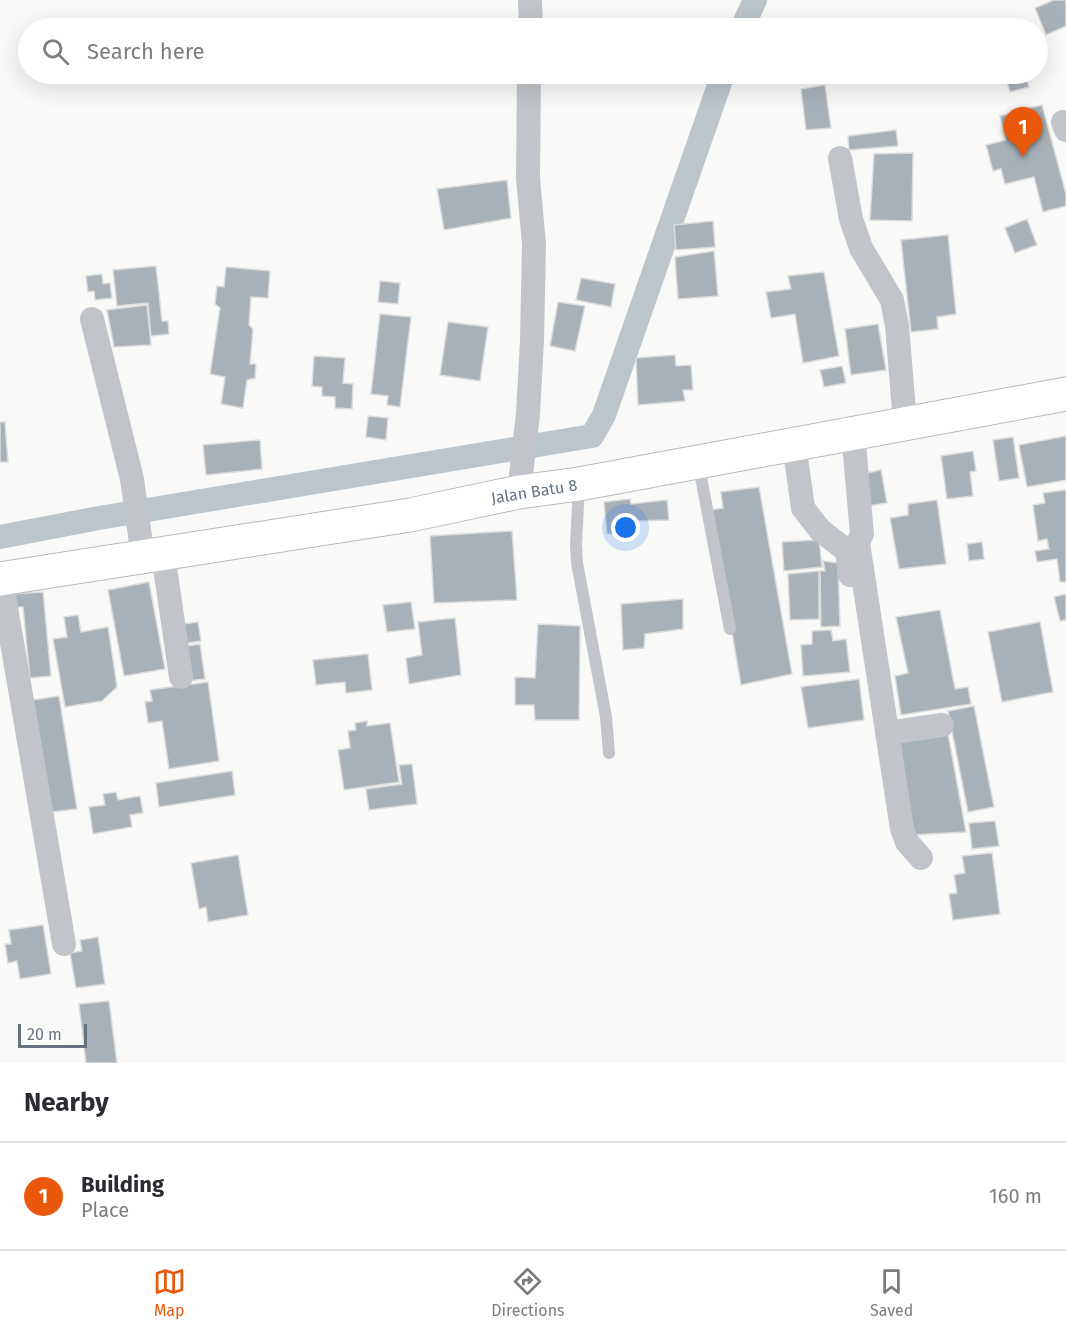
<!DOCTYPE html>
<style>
body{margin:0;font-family:"Fira Sans",sans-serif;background:#f2f2f3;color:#2b2b33}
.scale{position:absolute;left:18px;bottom:15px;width:69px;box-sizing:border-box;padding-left:6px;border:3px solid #667481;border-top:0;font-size:16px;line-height:21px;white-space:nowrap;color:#667481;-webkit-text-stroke:4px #fff;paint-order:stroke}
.you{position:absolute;left:626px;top:528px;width:21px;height:21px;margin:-15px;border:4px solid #fff;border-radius:50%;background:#1a73e8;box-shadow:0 0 0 9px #1a73e833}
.badge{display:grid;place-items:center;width:39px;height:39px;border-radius:50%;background:#ea580c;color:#fff;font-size:20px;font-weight:700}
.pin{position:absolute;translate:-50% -50px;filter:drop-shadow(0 2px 3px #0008)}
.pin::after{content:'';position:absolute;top:32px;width:21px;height:18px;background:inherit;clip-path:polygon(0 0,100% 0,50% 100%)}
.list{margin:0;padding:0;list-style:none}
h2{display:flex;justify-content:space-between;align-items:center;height:78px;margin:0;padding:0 24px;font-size:26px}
h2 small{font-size:20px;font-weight:400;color:#7c7c81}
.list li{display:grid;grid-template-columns:39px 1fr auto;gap:18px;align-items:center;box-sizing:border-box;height:108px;padding:0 24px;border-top:2px solid #e1e1e2}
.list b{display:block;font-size:22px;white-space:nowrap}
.list p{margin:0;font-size:20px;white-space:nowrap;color:#7c7c81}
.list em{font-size:20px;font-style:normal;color:#7c7c81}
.icon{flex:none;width:33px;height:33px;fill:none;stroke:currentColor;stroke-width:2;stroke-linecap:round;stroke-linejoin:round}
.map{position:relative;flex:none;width:1066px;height:1063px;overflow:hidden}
.search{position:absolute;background:#fff;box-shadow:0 6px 24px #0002;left:18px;right:18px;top:18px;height:66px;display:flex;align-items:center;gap:15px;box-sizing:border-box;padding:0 21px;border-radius:33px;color:#7c7c81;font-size:22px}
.sheet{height:186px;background:#fff}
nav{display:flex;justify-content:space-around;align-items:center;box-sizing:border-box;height:84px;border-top:2px solid #e1e1e2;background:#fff;font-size:16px;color:#7c7c81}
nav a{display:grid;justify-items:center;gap:3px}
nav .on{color:#ea580c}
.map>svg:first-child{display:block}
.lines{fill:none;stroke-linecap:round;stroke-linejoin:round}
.canal{stroke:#bbc5ca;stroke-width:24}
.building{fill:#a9b1b8;stroke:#dbdbda;stroke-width:1.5}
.secondary-casing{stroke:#b4b9be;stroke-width:35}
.lane{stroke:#c1c5c9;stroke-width:12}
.street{stroke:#c1c5c9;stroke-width:24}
.secondary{stroke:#fff;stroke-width:33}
.labels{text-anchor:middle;stroke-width:6;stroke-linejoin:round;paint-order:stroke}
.street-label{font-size:16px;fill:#667481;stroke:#fff}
</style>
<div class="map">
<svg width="1066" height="1063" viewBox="0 0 1066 1063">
<rect width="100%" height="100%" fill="#f9faf8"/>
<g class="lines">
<path class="canal" d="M742 28 755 0
M0 537 99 518 592 436 604 415 723 74"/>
</g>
<path class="building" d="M1054 0H1066V26L1046 35 1035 8Z
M1021 74H1025L1029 87 1010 92 1006 78Z
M825 85 831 128 806 130 801 89Z
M1042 105 1066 194V206L1043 212 1034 177 1005 184 1001 169 993 171 986 145 1006 140 1000 116Z
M896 130 898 146 849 150 848 136Z
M913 153 912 221 870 220 874 154Z
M507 180 511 218 444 230 437 189Z
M1027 219 1037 245 1015 253 1005 228Z
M713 221 715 247 676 250 674 225Z
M948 235 956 314 937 317 938 329 911 332 901 240Z
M714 251 718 296 678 299 675 257Z
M156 266 162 321H168L169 334 151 336 148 303 117 306 113 270Z
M226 267 270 271 268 298 251 297 249 325 253 329 250 364H256L255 378 247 380 243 408 221 404 225 377 210 374 220 308 215 304 217 286 224 287Z
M824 272 839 356 803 363 795 314 771 318 766 292 791 289 788 276Z
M102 274 103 284 110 283 112 298 95 300 94 291 88 292 86 276Z
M581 278 615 284 611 307 576 300Z
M380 281 400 283 398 304 378 302Z
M558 302 585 306 575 351 550 346Z
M147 305 151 345 114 347 107 310Z
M380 314 411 317 400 407 387 405 388 396 371 394Z
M448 322 488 327 480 381 440 375Z
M878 324 886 370 851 375 845 329Z
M675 355 676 366 691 365 693 390H683L685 401 638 405 636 358Z
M314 356 345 358 343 383 353 384 352 409 335 408V397L322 396V387L312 386Z
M842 366 846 383 824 387 820 370Z
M368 416 388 418 386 440 366 437Z
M0 422H5L8 462H0Z
M1066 436V480L1027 487 1019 445Z
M1013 437 1019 478 999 481 993 440Z
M260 440 262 469 206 475 203 445Z
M973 451 976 471 970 472 973 496 947 499 941 456Z
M881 470 887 503 868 506 862 474Z
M759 487 792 674 741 685 711 510 723 508 721 492Z
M1066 490V582H1060L1057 559 1037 562 1035 551 1049 549 1047 539 1038 541 1033 505 1045 503 1043 493Z
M630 499 631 504 667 500 669 520 633 521V533L607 534 604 502Z
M937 500 946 564 899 569 890 518 908 515V504Z
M512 531 517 600 434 603 430 536Z
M819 540 822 567 784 571 782 542Z
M982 542 984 559 969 561 967 544Z
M823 561 838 563 840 626 821 627 820 571H825Z
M819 571V619L790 620 788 574Z
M149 582 165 669 124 676 108 590Z
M43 592 51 676 30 678 23 607H13L12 594Z
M1066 594V620L1060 621 1054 597Z
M683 599V629L645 634 644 648 623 650 621 604Z
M411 602 415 629 387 632 383 605Z
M940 610 955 689 968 687 971 704 901 715 895 676 908 673 896 617Z
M78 615 81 632 108 627 117 687 102 701 65 707 53 639 67 637 64 617Z
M455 618 461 675 409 684 406 658 422 655 418 622Z
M198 622 201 641 179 644 177 625Z
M1040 622 1053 692 1002 702 988 632Z
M538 624 580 626 579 720H535L534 705H515V677L535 678Z
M831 630 833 641 846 639 850 672 803 676 801 645 812 644V631Z
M200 644 205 679 187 681 181 647Z
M368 654 372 690 346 693 345 682 316 685 313 660Z
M859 679 864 720 808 728 801 687Z
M208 682 219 761 169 769 162 721 148 723 145 702 152 701 150 690Z
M59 696 77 809 51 812 33 700Z
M974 706 994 807 968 812 948 711Z
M367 721V726L390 723 399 782 344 790 338 750 350 748 348 731 356 730 355 723Z
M948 734 966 832 910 835 897 742Z
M412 764 417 804 369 810 366 789 402 784 399 765Z
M232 771 235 795 159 807 156 783Z
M116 792 118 800 140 796 143 813 130 815 132 827 93 834 89 807 105 805 103 794Z
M995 821 999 846 972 849 969 823Z
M992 853 1000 914 953 920 949 894 957 893 954 875 965 873 962 856Z
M238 855 248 915 208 922 206 907 199 909 191 863Z
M43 925 51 974 20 979 17 961 8 963 5 944H11L9 930Z
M98 937 105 984 76 988 70 953 82 951 80 940Z
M109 1001 117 1063H86L79 1004Z"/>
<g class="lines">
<g class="secondary-casing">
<path id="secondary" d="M0 579 410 515 519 492 579 484 1066 394"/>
</g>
<path class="lane" d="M698 462 730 629
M579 485 576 545 577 563 606 717 609 753"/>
<path class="street" d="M530 2 531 28
M1063 122 1066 130
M840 158 851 219 861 248 892 300 897 326 905 423
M92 319 132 479 143 557
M794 444 803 508 820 530 847 551 850 575
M519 492 528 414 532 340 534 244 528 178 529 74
M858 543 902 829 907 842 921 858
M847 551 858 543 862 534 853 433
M163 554 181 677
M1 579 64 944
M887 733 942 725"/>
<use href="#secondary" class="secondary"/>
</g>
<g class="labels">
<g class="street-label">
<text transform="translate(534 491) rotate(-9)" y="6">Jalan Batu 8</text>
</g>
</g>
</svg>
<div class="scale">20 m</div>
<div class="you"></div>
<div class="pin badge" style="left:1023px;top:157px">1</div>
<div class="search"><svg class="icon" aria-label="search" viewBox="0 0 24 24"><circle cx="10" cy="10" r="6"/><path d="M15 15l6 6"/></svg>Search here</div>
</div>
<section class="sheet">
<h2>Nearby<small></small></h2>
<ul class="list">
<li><span class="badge">1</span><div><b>Building</b><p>Place</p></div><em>160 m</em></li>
</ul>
</section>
<nav>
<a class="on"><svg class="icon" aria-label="map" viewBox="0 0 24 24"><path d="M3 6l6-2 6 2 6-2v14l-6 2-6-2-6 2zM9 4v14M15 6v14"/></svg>Map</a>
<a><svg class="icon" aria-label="directions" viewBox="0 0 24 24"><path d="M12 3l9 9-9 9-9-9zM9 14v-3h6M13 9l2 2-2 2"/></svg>Directions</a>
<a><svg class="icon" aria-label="saved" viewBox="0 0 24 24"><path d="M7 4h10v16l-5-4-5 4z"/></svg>Saved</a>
</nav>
